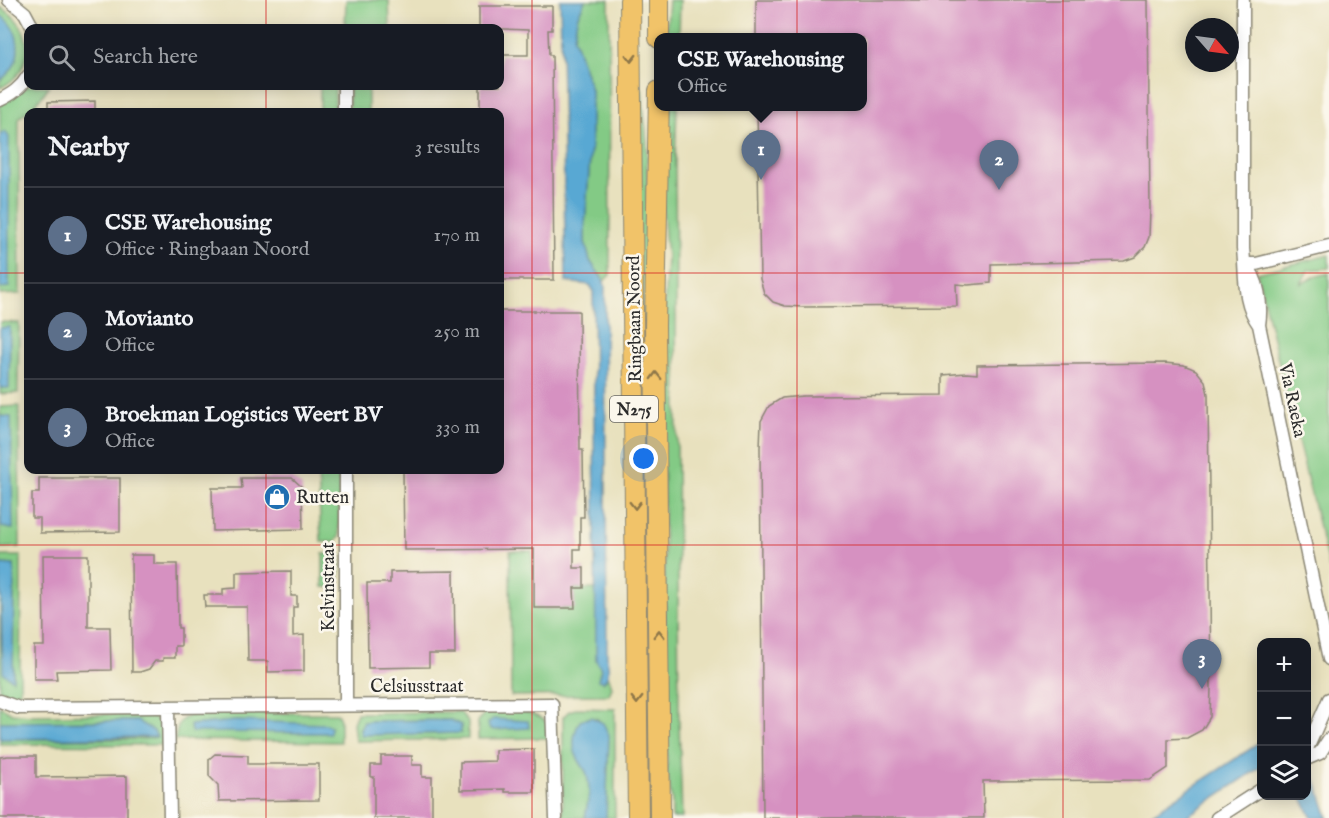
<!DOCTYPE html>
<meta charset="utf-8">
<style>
body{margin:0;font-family:"IM FELL English",serif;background:#242831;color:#f1f3f6}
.controls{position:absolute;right:18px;bottom:18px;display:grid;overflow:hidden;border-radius:12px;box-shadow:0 3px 15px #0003}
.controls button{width:54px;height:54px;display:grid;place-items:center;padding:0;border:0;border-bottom:2px solid #363941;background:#171b24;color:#f1f3f6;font:30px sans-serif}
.compass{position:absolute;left:1185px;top:18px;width:54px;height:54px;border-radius:50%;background:#171b24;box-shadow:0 3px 15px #0003;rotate:118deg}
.you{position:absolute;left:644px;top:459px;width:21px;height:21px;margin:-15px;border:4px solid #fff;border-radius:50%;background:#1a73e8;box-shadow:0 0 0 9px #1a73e833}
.badge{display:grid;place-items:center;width:39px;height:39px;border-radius:50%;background:#d93025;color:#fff;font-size:20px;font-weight:700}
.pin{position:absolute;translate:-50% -50px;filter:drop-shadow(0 2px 3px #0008)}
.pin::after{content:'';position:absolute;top:32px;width:21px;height:18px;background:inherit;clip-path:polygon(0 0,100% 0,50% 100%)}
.popup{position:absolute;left:654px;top:33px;width:213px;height:78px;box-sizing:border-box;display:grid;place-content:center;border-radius:12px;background:#171b24;filter:drop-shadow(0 2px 4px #0005);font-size:20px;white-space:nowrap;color:#9ea1a6}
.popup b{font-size:22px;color:#f1f3f6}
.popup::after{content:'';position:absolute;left:50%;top:100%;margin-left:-12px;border:12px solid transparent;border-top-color:#171b24}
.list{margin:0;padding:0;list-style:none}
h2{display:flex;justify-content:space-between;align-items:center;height:78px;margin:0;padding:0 24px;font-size:26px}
h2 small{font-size:20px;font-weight:400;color:#9ea1a6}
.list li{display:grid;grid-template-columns:39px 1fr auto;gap:18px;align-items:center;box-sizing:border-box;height:96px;padding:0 24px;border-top:2px solid #363941}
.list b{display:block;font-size:22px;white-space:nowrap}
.list p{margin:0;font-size:20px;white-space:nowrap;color:#9ea1a6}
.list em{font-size:20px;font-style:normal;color:#9ea1a6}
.icon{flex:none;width:33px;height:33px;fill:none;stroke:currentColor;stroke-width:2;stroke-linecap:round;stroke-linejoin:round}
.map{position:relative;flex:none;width:1329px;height:818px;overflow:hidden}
.search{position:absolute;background:#171b24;box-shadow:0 3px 15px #0003;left:24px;top:24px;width:480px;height:66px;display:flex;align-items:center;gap:15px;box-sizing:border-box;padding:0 21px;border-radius:12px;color:#9ea1a6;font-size:22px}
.panel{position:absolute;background:#171b24;box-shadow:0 3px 15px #0003;left:24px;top:108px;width:480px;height:366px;border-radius:12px}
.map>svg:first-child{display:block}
.green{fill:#83ca85;stroke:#577a58;stroke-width:1.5;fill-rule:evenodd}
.water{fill:#59a8d3;stroke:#426a7f;stroke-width:1.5}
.building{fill:#d691c1}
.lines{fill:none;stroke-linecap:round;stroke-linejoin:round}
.minor-casing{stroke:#8a8674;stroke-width:15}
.primary-casing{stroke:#8a8674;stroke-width:22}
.minor{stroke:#fff;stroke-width:12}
.primary{stroke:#f1c369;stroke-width:20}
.oneway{stroke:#8e774a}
.grid{fill:none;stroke:#d62828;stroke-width:1.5;stroke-opacity:0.55}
.labels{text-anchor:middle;stroke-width:5;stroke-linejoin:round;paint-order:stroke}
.shield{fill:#fbf7ec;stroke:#696865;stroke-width:1.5}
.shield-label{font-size:16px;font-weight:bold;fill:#2b2b2b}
.street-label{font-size:18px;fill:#2b2b2b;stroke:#fbf7ec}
.poi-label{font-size:18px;fill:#2b2b2b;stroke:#fbf7ec;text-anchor:start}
</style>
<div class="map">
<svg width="1329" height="818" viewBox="0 0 1329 818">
<rect width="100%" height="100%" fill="#fbf7ec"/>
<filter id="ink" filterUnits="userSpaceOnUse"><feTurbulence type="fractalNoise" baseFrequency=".0167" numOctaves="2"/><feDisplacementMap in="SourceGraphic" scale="12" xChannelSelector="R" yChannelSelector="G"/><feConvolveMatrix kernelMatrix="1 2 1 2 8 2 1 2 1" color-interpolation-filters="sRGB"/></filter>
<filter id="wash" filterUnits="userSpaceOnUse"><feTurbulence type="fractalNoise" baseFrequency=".008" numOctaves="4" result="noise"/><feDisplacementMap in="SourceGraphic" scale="24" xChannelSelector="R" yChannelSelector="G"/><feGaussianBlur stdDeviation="1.35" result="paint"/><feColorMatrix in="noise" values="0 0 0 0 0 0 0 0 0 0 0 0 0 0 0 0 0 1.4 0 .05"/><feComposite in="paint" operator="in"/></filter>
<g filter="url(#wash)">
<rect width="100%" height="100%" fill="#e8e1be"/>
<path class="green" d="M346 0H389L390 28H345Z
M585 0H609L610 275 604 281 590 261 585 242V225L591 145V90L574 38 577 18Z
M669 0H680L679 37 666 38Z
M0 7C35 25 37 71 0 88V80C24 64 23 32 0 15Z
M28 86H49C41 99 31 109 19 118L20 294 0 295V288L8 287 5 131 0 135V105Z
M320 86H335V112H320Z
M349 86H368V112H349Z
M637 89H642L647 143 652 818H643Z
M665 107H677L675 160 679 720 682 818H672V802L667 771 662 346 667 258 663 211Z
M1329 255V268L1308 270 1301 284 1314 277 1329 273V568L1257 273Z
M0 322 19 323 18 393 0 394V388L9 387 10 328H0Z
M19 406 20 547 0 548V516L1 527 11 417 0 416V407Z
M318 470H333L339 475V537L335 542H321Z
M510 551H532L533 571H545L535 589 536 609 574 608V589H596V659L601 669 599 675 603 682 608 675 612 687 609 695 511 696Z
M323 554H340L339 583 336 588 323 587Z
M0 556H21L20 699 0 690V601L2 652 13 680 14 565 0 564Z
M0 706 12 713 30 715 148 714 165 725 169 745 0 744V739H143L157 737 137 721 0 722Z
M579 708 615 709V818H606L609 735 598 719 591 717 580 721C573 733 572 750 580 762 583 767 586 770 587 775 591 790 588 803 585 818H563V717L569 711Z
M487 711C508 712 531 708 547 723L548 738 478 739V720Z
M460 712 468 722V739L355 741 353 723 357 713ZM451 720 461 733 361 735 360 728 364 722 371 721Z
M195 713H337L340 720V742L175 740C178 723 178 719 195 713ZM236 721 330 733 191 731 190 725Z"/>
<path class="water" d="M560 0H585L577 18 574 38 591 90V145L585 225V242L590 261 604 281 605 287 607 659C609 668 610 676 603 682L598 680 601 669 596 660 593 290 590 285 566 282Z
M0 15C24 32 24 64 0 80Z
M5 131 9 137V287L0 288V135Z
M10 327 9 388H0V328Z
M0 416 11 417 13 529 1 527Z
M0 564 14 565 13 680 3 673Z
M591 717 603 723 609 735 606 818H585C588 803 591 790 587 775 586 770 583 767 580 762 571 749 573 734 580 721Z
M493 719 528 721 529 728 494 730 489 728 488 723Z
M451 720 461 725V733L361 735 360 729 364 722 371 721Z
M137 721 154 731 157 737 0 739V722Z
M236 721 326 724 331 727 330 733 191 732 190 725Z
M1261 742V767L1184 818H1145Z
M1313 771 1328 818H1312L1301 796H1306L1307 774Z"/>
<g id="blocks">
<path class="building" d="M756 0H1148L1150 210 1149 237 1145 247 1135 257 1124 261 991 264V283L968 285 956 284 957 306 803 307 785 306 773 302 764 293 760 279 757 106H863V38H756Z
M479 6H552V30H548L549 55H552L554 280H500V112H480V86H500V55H528V30L479 28Z
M95 101V112H48V102Z
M500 311H579L580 450H583L584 517H580V549H574V568H584V588H574L575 608H534V549L404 550 403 470H500Z
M1165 363 1184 365 1196 370 1205 381 1208 394 1211 688 1210 717 1202 730 1187 738 1168 739V768L1150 780 983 781 984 818H763L760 448 761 421 769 406 782 398 803 396 943 395V375L966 373 977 374V365Z
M39 478H120V532L40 533V518H32V493H39Z
M241 478H292L302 487 303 529 213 531 212 488H242Z
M43 555H88V627H110L111 670 56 671 57 679H34V646H44Z
M131 555H154V564H177L178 628H181V646H175V658H163V661H155L149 669 140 672H132Z
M291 571V596H297V607H293V636L304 635V671L268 672V661H248L247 607H205L204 595H223V589L236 588V572Z
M454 571 455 654H429V667L368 668 367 583H390V572Z
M534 749V792H505V789L460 790V762L495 761V750Z
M215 754 248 755V764H319V800L219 801 218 785 209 776V759Z
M8 756H36V777L127 776V818H0V757Z
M381 756H412V765H422V777H432V818H374V777H371V765H381Z"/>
</g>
</g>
<g filter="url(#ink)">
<use href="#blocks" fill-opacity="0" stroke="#8a8674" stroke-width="1.5"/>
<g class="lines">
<g class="minor-casing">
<path id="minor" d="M9 0 25 13 33 28
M1243 0V249C1246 276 1242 301 1259 325
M344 86V112
M0 100C12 94 21 88 28 76
M1245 264C1259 278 1262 306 1259 325L1329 659
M1245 264H1256L1329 246
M346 470V704
M0 701 19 708 552 704 556 818
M168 708 170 818
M1306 751 1329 699
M1306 759 1320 753 1329 739
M1217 818 1262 789"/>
</g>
<g class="primary-casing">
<path id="primary" d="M630 0 638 818
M659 0V38
M659 91 655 326 660 818"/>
</g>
<use href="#minor" class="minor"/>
<use href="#primary" class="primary"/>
</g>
<defs><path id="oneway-chevron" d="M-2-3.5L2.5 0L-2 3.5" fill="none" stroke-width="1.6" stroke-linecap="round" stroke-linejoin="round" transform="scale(1.5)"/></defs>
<g class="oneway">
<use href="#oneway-chevron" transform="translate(631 58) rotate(90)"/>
<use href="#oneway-chevron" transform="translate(656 376) rotate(-91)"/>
<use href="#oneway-chevron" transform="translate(635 505) rotate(89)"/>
<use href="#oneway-chevron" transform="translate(659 634) rotate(-90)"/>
<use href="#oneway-chevron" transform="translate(637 700) rotate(90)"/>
</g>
</g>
<path class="grid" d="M266 0V28M532 0V818M797 0V818M1063 0V818M266 86V112M0 273H28M500 273H1329M266 470V818M0 545H1329"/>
<defs>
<g id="shop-disc" transform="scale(1.35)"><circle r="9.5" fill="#1f6fb2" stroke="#fbf7ec"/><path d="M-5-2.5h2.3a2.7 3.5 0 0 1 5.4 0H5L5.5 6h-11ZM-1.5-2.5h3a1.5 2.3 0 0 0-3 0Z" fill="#fff"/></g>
</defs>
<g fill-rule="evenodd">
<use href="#shop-disc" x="277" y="497"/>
</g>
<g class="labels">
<rect class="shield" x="610" y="396" width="48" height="26" rx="4.5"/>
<g class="shield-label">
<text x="634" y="415">N275</text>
</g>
<g class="street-label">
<text transform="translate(634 319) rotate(-91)" y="6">Ringbaan Noord</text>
<text transform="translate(1293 400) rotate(78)" y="6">Via Raeka</text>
<text transform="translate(328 587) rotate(-90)" y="6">Kelvinstraat</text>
<text x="417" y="692">Celsiusstraat</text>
</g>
<g class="poi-label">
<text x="296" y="503">Rutten</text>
</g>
</g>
</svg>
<div class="controls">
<button>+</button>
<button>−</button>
<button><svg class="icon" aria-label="layers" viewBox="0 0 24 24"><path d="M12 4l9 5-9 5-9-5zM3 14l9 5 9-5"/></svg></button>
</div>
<svg class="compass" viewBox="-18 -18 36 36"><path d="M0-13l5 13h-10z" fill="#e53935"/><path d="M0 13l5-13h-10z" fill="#9ea1a6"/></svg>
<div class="you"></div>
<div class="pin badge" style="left:761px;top:180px;background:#5c6f8a">1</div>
<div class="popup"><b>CSE Warehousing</b>Office</div>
<div class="pin badge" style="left:999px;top:190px;background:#5c6f8a">2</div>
<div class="pin badge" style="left:1202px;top:689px;background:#5c6f8a">3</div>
<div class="search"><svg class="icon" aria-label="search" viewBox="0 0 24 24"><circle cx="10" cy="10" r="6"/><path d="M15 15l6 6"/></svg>Search here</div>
<section class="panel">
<h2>Nearby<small>3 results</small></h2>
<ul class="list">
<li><span class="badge" style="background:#5c6f8a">1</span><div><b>CSE Warehousing</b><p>Office · Ringbaan Noord</p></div><em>170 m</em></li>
<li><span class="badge" style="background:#5c6f8a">2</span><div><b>Movianto</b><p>Office</p></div><em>250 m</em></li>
<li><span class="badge" style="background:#5c6f8a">3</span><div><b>Broekman Logistics Weert BV</b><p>Office</p></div><em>330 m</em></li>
</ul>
</section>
</div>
